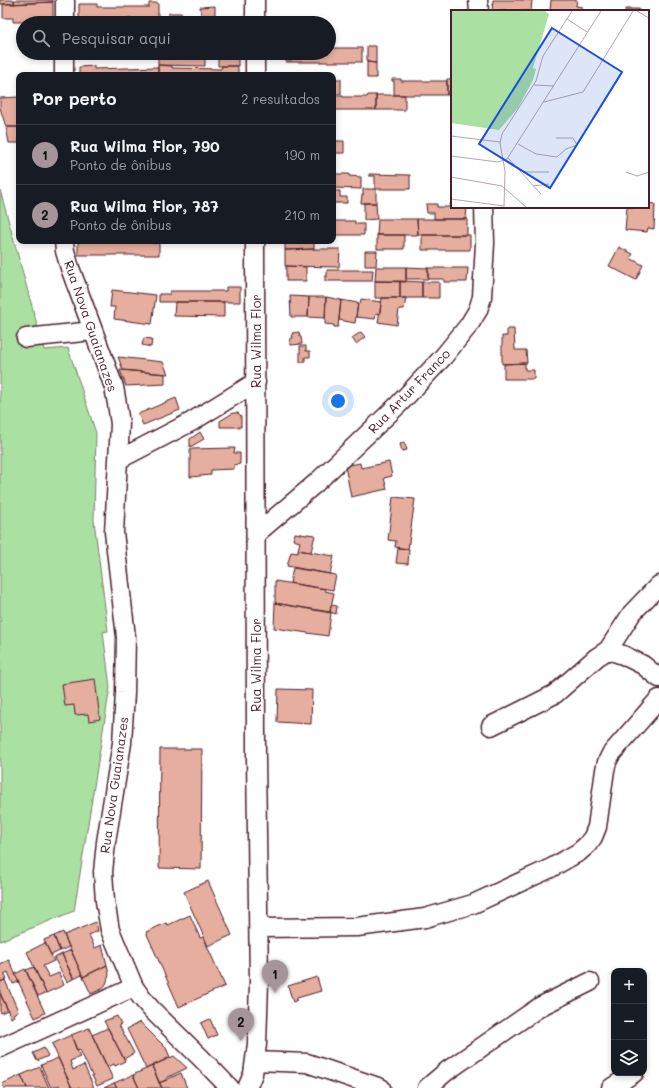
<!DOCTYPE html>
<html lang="pt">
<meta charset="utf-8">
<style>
body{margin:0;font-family:Mali,sans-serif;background:#20242c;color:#f1f3f6}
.controls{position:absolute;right:12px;bottom:12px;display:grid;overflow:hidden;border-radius:8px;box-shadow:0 2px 6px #0003}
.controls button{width:36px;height:36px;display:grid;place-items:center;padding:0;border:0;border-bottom:1px solid #363941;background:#171b24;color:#f1f3f6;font:20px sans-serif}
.you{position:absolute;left:338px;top:401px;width:14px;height:14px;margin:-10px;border:3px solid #fff;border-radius:50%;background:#1a73e8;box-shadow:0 0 0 6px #1a73e833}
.badge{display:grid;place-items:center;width:26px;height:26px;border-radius:50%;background:#a6949b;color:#111;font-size:13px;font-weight:700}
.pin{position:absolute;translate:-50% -33px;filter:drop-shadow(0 1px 2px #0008)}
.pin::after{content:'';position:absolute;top:21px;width:14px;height:12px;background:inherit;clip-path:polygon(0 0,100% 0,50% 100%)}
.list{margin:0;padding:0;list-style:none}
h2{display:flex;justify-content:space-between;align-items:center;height:52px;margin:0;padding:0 16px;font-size:17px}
h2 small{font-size:13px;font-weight:400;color:#9ea1a6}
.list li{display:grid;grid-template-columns:26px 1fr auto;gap:12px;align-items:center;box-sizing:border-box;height:60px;padding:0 16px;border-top:1px solid #363941}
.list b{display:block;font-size:15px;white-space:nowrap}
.list p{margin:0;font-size:13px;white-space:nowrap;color:#9ea1a6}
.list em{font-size:13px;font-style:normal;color:#9ea1a6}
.icon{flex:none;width:22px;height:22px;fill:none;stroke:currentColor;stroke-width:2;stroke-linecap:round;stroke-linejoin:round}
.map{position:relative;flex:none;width:659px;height:1088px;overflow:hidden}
.search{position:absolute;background:#171b24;box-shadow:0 2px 6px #0003;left:16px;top:16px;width:320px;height:44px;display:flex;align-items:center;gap:10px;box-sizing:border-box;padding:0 14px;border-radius:22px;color:#9ea1a6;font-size:15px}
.panel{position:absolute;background:#171b24;box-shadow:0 2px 6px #0003;left:16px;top:72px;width:320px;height:172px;border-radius:8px}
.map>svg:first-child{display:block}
.green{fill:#abe0a3;stroke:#7a8067}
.building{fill:#e6ae9e;stroke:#4a1f2b}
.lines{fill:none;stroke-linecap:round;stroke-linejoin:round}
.street-casing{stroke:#4a1f2b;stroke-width:21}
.street{stroke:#fff;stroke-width:18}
.labels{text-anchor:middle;stroke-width:3.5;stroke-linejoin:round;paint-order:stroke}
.street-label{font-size:13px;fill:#4a1f2b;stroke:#fff}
.inset-road{fill:none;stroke:#b7a5aa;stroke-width:1}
.view{fill:#1d4ed8;fill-opacity:0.15;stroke:#1d4ed8;stroke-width:2}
.inset-edge{fill:none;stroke:#4a1f2b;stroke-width:2}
</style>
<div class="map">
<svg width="659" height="1088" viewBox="0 0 659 1088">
<rect width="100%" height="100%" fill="#fff"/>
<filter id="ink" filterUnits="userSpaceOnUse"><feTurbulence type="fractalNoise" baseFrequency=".025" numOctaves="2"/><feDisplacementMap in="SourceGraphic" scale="8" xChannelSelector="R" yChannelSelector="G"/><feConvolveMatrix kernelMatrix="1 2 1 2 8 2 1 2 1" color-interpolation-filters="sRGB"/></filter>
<g filter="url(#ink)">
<path class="green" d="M0 190 44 350 68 348 96 433 94 520 108 631 103 632 110 687 74 911 0 941Z"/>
<path class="building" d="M0 0H14V4H0Z
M14 0H53V2L14 4Z
M493 0H532L531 11H492Z
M551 0H577L576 6 582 7V11H550Z
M53 2V22H13V18H3V4Z
M149 3H158V18L79 20V4H97V7H149Z
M215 6V15H201L200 7Z
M625 9H639V11H625Z
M169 13H182V19L219 20V23H158V18L169 19Z
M79 21H111V23H79Z
M367 46H376V63L367 62Z
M329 48H362V62H286V53H329Z
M158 53H205V66L158 65Z
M218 57 238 58V66H218Z
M367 62 376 63V78H367Z
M158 65 172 66V68L221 69 222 66H238V75H158Z
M94 66V69L158 67V75H79V67Z
M333 79H341V94H333Z
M392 79H401V81H447V95H394V81H392Z
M447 79H452V95H447Z
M368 95H376V110H333V96H343V97H367Z
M376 95H405V110H376Z
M19 97V127H6L0 108V98Z
M6 127H19V143H9Z
M333 141H344V153H333Z
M333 174H349V176L361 177V189L333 188Z
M369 174 410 175V189H375V176H369Z
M363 189H376V203H361L362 195H363Z
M333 191H340V197H347V203H333Z
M364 203H376L377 219 364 220Z
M648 203 655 204 654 229 648 228 647 232 625 230 627 207H648Z
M426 204H437V207H450V204H452V207H467L466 219H434V213H427Z
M378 219H417L418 235H377Z
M417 219H467V235H418Z
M333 221H355V224H364V235H333Z
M377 235H404V249H377Z
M422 235H470V250H422Z
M78 241H151V243H159V255H78Z
M285 241H314V249L285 250Z
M619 247 633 254 630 258 643 265 636 280 609 266Z
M314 249H340L339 267 285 266V250Z
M365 251H377L376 266H365Z
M286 266 306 267V281H286Z
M376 267H406V282L375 281Z
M406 267 428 268V279H406Z
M428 268H468L467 282H444V279H428Z
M327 270H373L372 281H325V276L327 277Z
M375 281H400V298H375Z
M400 281 422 282V298H400Z
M422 282H439V298H422Z
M226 287H240V302H159V294H170V291H226Z
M112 290 156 295 152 324 114 319 115 307H110Z
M290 296 309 297 308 317H291Z
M309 297H326L325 318 308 317Z
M326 297 341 300 338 327H334V325L325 324Z
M382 298H406L404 309H399L397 325 378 322Z
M361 299 381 302 380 314 376 313 375 319 356 317 358 303 360 304Z
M341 300 358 303 355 323 339 320Z
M175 302H224V317L174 316Z
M507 329H514L515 350H526L527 363 502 364V336H507Z
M299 332 300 337H301L302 344 291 345 290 338H293L292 333Z
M361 332 365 337 356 344 352 338Z
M144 338 152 339 151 347 142 345Z
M300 346H306V351H310V357H305V362H300Z
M118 357 163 362 168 374 123 370Z
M525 363V370H534V379H504V364Z
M120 370 165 374V384L126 386Z
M176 398 180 410 143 425 138 414Z
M233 413H238L241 416V427H220V421Z
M200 432 204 439 190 447V439Z
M404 442 407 450 402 451 400 444Z
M235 448 234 453H240V464L234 465V469L211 470V475L190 477V449Z
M389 462 392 476 384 478 387 489 351 497 345 466 360 463 361 468Z
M393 497 415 499 408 549 395 547 396 541 388 540Z
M295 533 307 535V534L315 535 311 552 298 550 300 542 293 540Z
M398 548 409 549 408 564 396 563Z
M298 550 334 556 330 574 287 566 291 552 298 553Z
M293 568 336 575 333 590 290 583Z
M275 581 325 589V591L334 593 330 612 275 603Z
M275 603 331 613 328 636 274 628Z
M331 605 337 606 336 614 330 612Z
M95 679 100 719 89 721 88 714 75 715 74 705 65 706 62 684Z
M278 689 312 690 311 724 277 722Z
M160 749H202L201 869 159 868Z
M208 881 232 935 208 946 184 892Z
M190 915 200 938 203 937 225 986 179 1007 146 932 166 923 168 925Z
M96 922 98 931 89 935 95 948 102 945 107 965 83 977 64 935Z
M63 932 69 947 60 951 54 936Z
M54 936 60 951 51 955 44 940Z
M45 943 54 961 43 966 49 977 59 973 64 985 46 993 27 952Z
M71 950 82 975 74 979 62 954Z
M62 954 73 979 67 982 54 958Z
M9 960 19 982 13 984 8 972 4 974 7 979 0 982V964Z
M107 965 109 975 106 984 102 989 91 994 83 977Z
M34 967 46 993 38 996 26 970Z
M25 969 45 1013 35 1018 15 974Z
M317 977 321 991 297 998V1000L293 1002 288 986Z
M5 980 18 1011 13 1014 14 1016 11 1018 0 993V982Z
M0 993 8 1010 1 1013 0 1012Z
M117 1016 121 1024 119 1025 134 1053 124 1059 104 1021Z
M210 1019 217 1035 208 1039 201 1023Z
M140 1022 166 1048 170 1057 146 1069 127 1029Z
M89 1028 113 1079 97 1086 80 1050 77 1051 71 1035Z
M108 1028 125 1061 115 1066 114 1064 107 1067 92 1035Z
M71 1035 80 1057 70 1061 73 1070 84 1065 94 1088H72L52 1044Z
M44 1048 48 1056 37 1061 33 1053Z
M174 1056 187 1068 166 1078 167 1080 159 1083 152 1066Z
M58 1058 72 1088H61L59 1085 51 1088 41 1065Z
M152 1066 162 1088H139L133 1075Z
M40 1067 49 1088H27L21 1075Z
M181 1073 187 1088H162L159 1083Z
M21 1075 27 1088H4L2 1084Z
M133 1075 139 1088H117L114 1083Z
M114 1083 117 1088H104Z"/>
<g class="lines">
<g class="street-casing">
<path id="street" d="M255 0V23
M478 0 479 11
M65 23V0
M255 53V75
M64 75V53
M64 241 65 251 70 268 114 387 117 404 120 424 114 532 126 637 125 693 122 743 106 842 103 872 105 901 110 930 134 987 141 997 152 1010 201 1058 230 1088
M26 338 93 331
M118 460 191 422 256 382
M256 534 316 483 399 404 444 356 469 325 478 310 482 297 485 243 484 207
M608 650 632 613 659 585
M491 726 555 694 597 657 608 650 623 655 643 665 659 678
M259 928 357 927 425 918 473 904 551 868 579 852 587 845 593 837 597 827 605 770 607 762 611 754 659 699
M0 1048 134 987
M255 1061 307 1063 381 1088
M247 1088 253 1074 257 1044 259 982 256 757 255 241
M427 1088 447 1071 541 1006 590 982
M611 1088 634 1073"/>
</g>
<use href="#street" class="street"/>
</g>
</g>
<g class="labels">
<g class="street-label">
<text transform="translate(91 326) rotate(71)" y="5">Rua Nova Guaianazes</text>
<text transform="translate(256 341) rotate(-90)" y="5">Rua Wilma Flor</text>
<text transform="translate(409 391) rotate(-46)" y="5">Rua Artur Franco</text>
<text transform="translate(256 665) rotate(-90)" y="5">Rua Wilma Flor</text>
<text transform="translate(114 785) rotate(-82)" y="5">Rua Nova Guaianazes</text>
</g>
</g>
<g transform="translate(451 10)">
<rect width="198" height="198" fill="#fff"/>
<path d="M0 1H94L98 4 82 58 85 59 82 70 67 98 48 120 0 113Z" fill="#abe0a3"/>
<path class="inset-road" d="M186 1 198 8M116 9 136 22M83 75 103 76M93 92 132 82 182 1M0 126 49 132M67 134 85 144 106 147 115 139 126 135 122 128H105M0 146 47 152 56 149 150 1M57 148 90 184M72 162H98M175 162 186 166 198 162M0 167 51 176 75 197M82 176 98 174M0 189 53 196M53 197 54 161 49 133 51 124 85 71 92 46 121 1"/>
<path class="view" d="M101 18 171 62 99 178 28 134Z"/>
<rect width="198" height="198" class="inset-edge"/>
</g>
</svg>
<div class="controls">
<button>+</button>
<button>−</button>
<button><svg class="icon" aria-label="layers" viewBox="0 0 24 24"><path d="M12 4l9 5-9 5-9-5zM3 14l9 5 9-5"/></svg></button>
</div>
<div class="you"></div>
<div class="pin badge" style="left:275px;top:993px">1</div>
<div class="pin badge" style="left:241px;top:1041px">2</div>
<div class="search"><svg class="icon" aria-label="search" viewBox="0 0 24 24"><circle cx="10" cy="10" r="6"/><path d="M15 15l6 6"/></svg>Pesquisar aqui</div>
<section class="panel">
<h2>Por perto<small>2 resultados</small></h2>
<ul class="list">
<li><span class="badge">1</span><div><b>Rua Wilma Flor, 790</b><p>Ponto de ônibus</p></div><em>190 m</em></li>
<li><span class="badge">2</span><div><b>Rua Wilma Flor, 787</b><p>Ponto de ônibus</p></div><em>210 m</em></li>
</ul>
</section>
</div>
